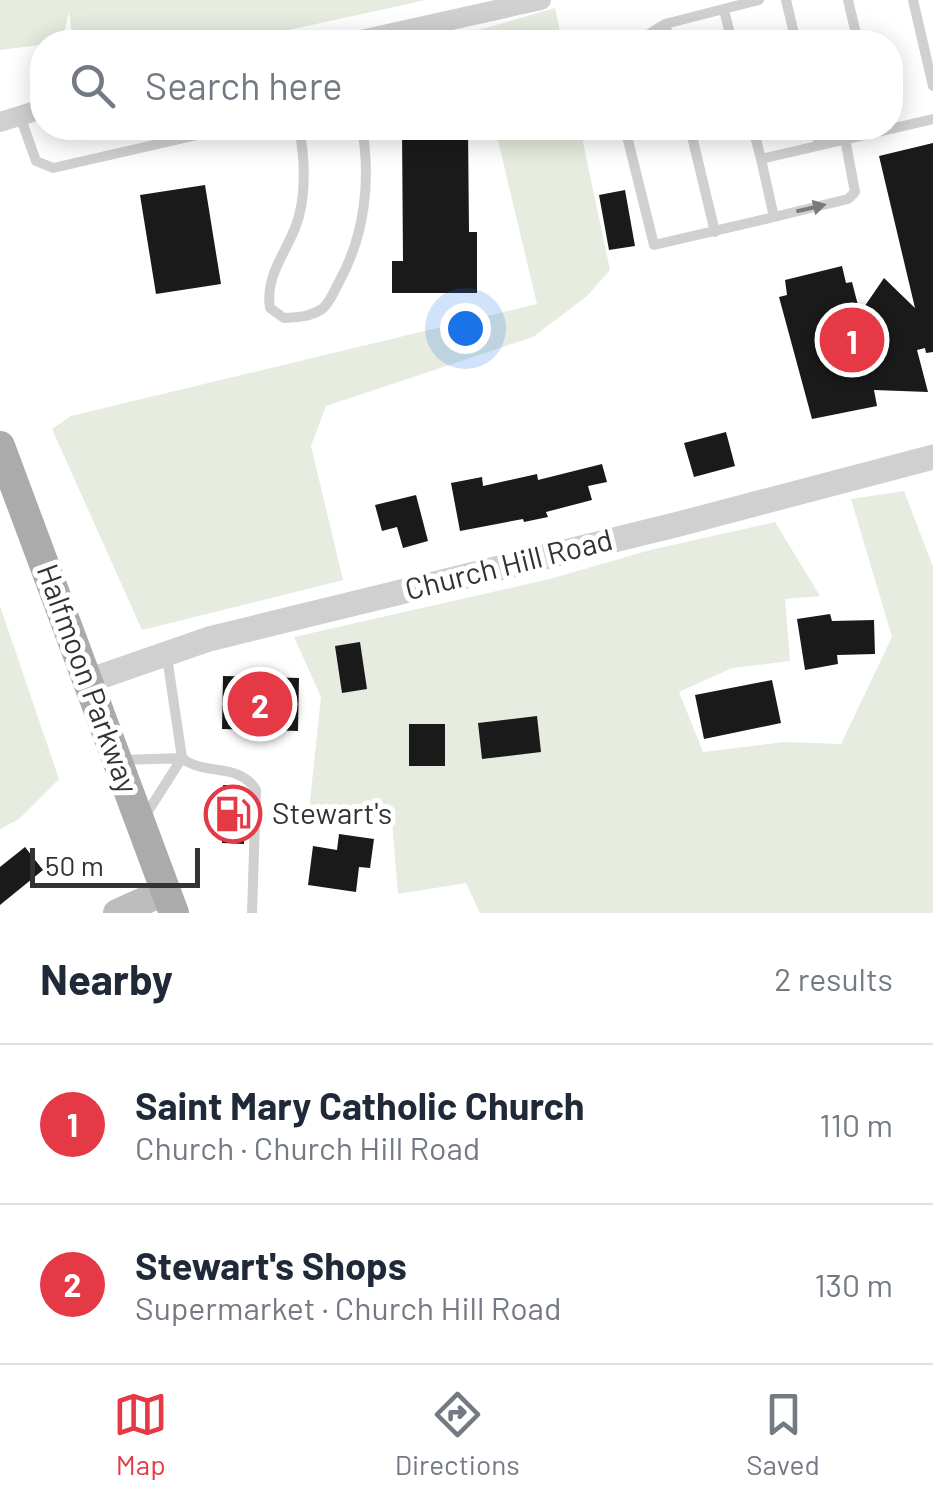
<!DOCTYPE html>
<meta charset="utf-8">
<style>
body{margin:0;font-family:Barlow,sans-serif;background:#f6f6f7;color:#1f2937}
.scale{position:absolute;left:30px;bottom:25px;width:170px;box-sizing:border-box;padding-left:10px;border:5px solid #333;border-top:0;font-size:28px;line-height:35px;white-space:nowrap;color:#333;-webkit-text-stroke:8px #fff;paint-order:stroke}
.you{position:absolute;left:465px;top:328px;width:35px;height:35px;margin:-25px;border:8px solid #fff;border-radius:50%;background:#1a73e8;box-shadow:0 0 0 15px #1a73e833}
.badge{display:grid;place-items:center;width:65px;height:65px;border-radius:50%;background:#e63946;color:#fff;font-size:32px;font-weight:700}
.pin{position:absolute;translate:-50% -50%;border:5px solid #fff;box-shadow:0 2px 10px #0006}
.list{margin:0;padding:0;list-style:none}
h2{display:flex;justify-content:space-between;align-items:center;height:130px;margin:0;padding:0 40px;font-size:42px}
h2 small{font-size:32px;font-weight:400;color:#747a83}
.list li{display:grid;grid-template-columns:65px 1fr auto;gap:30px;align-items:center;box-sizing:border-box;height:160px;padding:0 40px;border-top:2px solid #e0e1e3}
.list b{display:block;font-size:38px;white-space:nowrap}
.list p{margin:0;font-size:32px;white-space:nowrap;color:#747a83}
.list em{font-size:32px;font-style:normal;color:#747a83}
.icon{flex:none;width:55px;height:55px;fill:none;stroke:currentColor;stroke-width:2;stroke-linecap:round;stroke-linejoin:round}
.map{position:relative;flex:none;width:933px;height:913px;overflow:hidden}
.search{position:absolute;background:#fff;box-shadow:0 5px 25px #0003;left:30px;right:30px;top:30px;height:110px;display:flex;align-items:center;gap:25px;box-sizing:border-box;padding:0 35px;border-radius:40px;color:#747a83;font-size:38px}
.sheet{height:450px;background:#fff}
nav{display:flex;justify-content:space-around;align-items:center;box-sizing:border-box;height:140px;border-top:2px solid #e0e1e3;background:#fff;font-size:28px;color:#747a83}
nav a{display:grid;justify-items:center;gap:5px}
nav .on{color:#e63946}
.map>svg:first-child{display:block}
.green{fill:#e6ecdf}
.building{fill:#1a1a1a}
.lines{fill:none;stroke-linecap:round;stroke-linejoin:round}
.service{stroke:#d0d0d0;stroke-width:10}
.minor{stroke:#d0d0d0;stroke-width:20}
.tertiary{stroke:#d0d0d0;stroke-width:25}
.secondary{stroke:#bdbdbd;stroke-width:28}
.primary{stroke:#ababab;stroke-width:30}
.oneway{fill:#7a7a7a}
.labels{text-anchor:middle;stroke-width:10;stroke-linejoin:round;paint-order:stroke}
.street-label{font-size:30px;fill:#333;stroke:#fff}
.poi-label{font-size:30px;fill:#333;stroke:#fff;text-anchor:start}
</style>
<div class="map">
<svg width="933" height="913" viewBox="0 0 933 913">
<rect width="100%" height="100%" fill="#fff"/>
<path class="green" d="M0 0H426L233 42H73L69 12 62 42 0 50Z
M555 8 562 42H474L472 32Z
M495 128H580L610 270 587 296 533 337 326 406 311 446 343 580 142 630 52 429 71 416 537 304Z
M904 491 933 567V913H480L466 883 398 894 392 822 308 820 321 697 294 637 550 579 650 550 775 522 820 596 785 599 790 661 732 668 679 692 703 752 785 742 841 744 892 637 851 499Z
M0 606 59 779 19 819 0 829Z"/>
<path class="building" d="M402 128H468L469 232H477V293H392V261H403Z
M933 143V352L926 353 925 348 917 350 928 392 874 390 877 406 812 419 779 297 787 295 785 280 842 266 846 283 852 282 860 313 884 278 915 308 879 156Z
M205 185 221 284 156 294 140 195Z
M625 190 635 246 609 250 599 195Z
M726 432 735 466 694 477 684 443Z
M602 464 607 482 588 486 592 500 546 512 548 517 524 522 523 519 460 531 451 483 482 477 483 486 537 474 538 480Z
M416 495 428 541 403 548 397 527 382 531 375 505Z
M830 614 832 621 874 620 875 654 837 655 838 664 805 670 797 619Z
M360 642 367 689 342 693 335 646Z
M223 676 299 678 298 731 222 729Z
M772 680 781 723 704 739 695 695Z
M537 716 541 752 482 759 478 723Z
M409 724H445V766H409Z
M223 785H239L245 790 244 844 222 843Z
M339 834 374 839 370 868 359 867 356 892 308 885 313 846 337 850Z
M25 847 43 870 0 905V867Z"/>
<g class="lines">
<path class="service" d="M786 0 796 42
M848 0 858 42
M913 0 933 86
M724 10 732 42
M665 24 670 42
M626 42 643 38 665 24 759 0
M20 116 36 161 53 168 228 128
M299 128C305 158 307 199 295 228 284 256 265 277 270 308L284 318C298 317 310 317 322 309 330 303 334 291 339 282 365 235 371 180 362 128
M625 128 654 245 774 217
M690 128 715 232
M753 128 761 159 933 119
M815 128 819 145
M761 159 774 217 848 199 855 192 845 139
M167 657 182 758C204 776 239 762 256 790L252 913
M123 760 182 758
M145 816 182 758"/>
<path class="minor" d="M352 42 541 0
M0 122 42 109"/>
<path class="tertiary" d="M88 681 209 639 675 525 933 457"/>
<path class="secondary" d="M117 913 166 891"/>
<path class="primary" d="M0 446 174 913"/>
</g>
<defs><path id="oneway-solid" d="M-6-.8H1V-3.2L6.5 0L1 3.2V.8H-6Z" transform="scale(2.5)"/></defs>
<use class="oneway" href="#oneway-solid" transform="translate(811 208) rotate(-13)"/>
<defs>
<g id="fuel-ring" transform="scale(2.875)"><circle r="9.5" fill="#fff" stroke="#e63946" stroke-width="1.5"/><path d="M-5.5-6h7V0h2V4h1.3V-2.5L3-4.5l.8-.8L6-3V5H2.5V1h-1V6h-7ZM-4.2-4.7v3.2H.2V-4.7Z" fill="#e63946"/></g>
</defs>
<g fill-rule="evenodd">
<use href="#fuel-ring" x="233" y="814"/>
</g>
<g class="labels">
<g class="street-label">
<text transform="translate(509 565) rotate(-14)" y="10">Church Hill Road</text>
<text transform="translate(87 679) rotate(70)" y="10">Halfmoon Parkway</text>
</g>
<g class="poi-label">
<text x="272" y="824">Stewart's</text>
</g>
</g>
</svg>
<div class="scale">50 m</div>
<div class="you"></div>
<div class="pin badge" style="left:852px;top:340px">1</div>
<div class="pin badge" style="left:260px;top:704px">2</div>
<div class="search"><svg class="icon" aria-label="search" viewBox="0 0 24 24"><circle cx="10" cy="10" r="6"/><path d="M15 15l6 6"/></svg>Search here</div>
</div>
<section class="sheet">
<h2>Nearby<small>2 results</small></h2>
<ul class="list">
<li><span class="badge">1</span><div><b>Saint Mary Catholic Church</b><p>Church · Church Hill Road</p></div><em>110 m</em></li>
<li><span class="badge">2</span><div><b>Stewart's Shops</b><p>Supermarket · Church Hill Road</p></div><em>130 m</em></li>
</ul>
</section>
<nav>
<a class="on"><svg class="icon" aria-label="map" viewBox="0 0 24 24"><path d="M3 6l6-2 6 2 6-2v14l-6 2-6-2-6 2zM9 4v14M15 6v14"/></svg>Map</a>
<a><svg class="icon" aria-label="directions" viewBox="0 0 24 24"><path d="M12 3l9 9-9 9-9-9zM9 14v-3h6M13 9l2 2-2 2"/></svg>Directions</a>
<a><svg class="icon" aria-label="saved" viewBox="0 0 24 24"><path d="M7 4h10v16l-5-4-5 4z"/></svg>Saved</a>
</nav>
